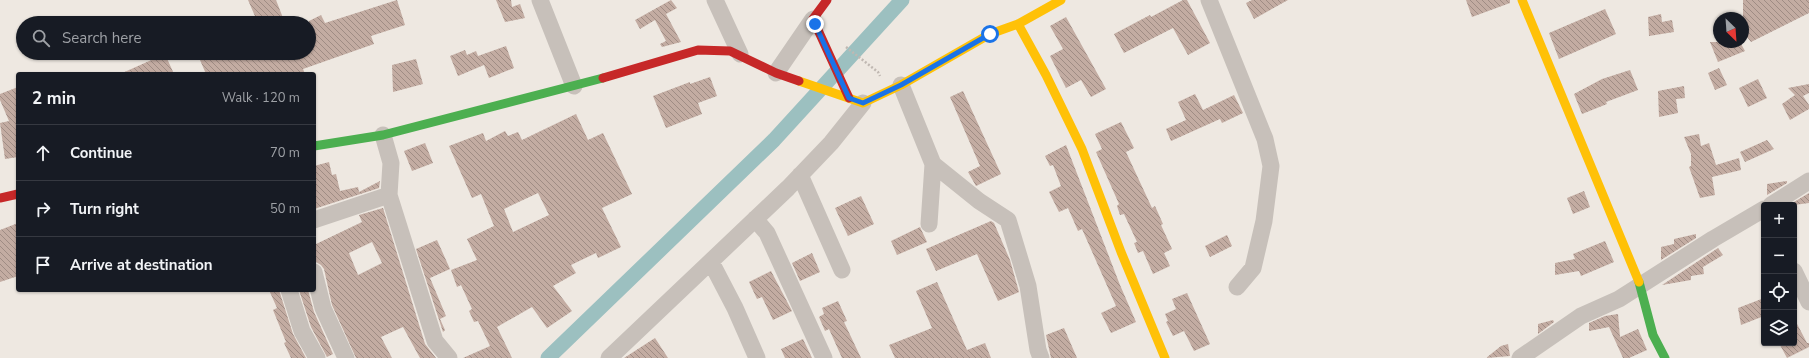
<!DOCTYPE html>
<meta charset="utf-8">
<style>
body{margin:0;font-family:"Nunito Sans",sans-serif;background:#242831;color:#f1f3f6}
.controls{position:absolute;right:12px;bottom:12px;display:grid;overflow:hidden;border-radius:4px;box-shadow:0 1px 3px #0004}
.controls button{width:36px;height:36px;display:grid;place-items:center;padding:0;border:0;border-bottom:1px solid #363941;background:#171b24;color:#f1f3f6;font:20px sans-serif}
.compass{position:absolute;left:1713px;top:12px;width:36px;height:36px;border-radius:50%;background:#171b24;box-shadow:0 1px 3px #0004;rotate:155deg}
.stop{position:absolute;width:12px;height:12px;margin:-9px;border:3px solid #1a73e8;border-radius:50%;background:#fff}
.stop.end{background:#1a73e8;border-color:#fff;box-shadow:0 1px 4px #0008}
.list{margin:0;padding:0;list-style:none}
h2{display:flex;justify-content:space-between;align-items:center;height:52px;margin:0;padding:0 16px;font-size:17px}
h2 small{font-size:13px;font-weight:400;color:#9ea1a6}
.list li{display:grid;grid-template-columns:26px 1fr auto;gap:12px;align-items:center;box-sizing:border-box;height:56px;padding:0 16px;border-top:1px solid #363941}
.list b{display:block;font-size:15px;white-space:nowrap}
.list em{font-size:13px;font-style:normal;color:#9ea1a6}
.icon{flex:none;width:22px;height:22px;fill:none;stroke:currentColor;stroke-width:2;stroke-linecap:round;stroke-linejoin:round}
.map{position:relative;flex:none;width:1809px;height:358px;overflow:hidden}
.search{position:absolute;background:#171b24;box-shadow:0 1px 3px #0004;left:16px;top:16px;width:300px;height:44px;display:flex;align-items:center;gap:10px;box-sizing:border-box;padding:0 14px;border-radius:22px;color:#9ea1a6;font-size:15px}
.panel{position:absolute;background:#171b24;box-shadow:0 1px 3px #0004;left:16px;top:72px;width:300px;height:220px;border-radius:4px}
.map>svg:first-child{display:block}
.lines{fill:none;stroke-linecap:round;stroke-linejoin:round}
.canal{stroke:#9cc0c0;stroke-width:15}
.building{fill:url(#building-back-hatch);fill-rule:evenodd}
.path{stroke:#c0b8b2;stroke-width:2.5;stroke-dasharray:2 2;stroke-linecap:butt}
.street{stroke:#c7c0ba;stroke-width:17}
.fast{stroke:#4caf50;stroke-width:9}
.slow{stroke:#ffc107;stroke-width:9}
.jam{stroke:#c62828;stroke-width:9}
.route{stroke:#1a73e8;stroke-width:5}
</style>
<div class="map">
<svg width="1809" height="358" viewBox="0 0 1809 358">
<defs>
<pattern id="building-back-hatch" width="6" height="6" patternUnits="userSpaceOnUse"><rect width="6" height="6" fill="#c3aca2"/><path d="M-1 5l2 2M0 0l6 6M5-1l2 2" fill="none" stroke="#9f8c84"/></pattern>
</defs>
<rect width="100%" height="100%" fill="#eee8e1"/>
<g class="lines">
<path class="canal" d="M548 358 774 140 902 0"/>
</g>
<path class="building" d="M248 0H276L285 23H258Z
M397 0 405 25 371 36 374 44 303 69 305 74H206L200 60 214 53H309V21L321 15 325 23Z
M496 0H511L512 7 520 4 525 18 505 22Z
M671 0 677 8 666 14 681 42 662 47 660 44 666 41 655 20 640 29 635 20Z
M1183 0H1187L1210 43 1188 55 1173 28 1124 53 1114 34 1150 15 1151 17Z
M1252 0H1288L1254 19 1246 3Z
M1466 0H1510V3L1472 17Z
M1743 0H1809V13L1751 42 1743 32Z
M1605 9 1616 34 1559 59 1549 33Z
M1661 14 1662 22 1672 20 1674 32 1649 36 1648 17Z
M1066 17 1106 89 1091 97 1081 80 1066 88 1050 56 1063 49 1050 26Z
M1710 42H1740L1745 51 1718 62Z
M506 46 514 68 489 78 484 65 458 76 450 56 465 50 467 55 476 51 478 56Z
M165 54 174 74H120Z
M416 59 423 84 393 92 392 65Z
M1719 68 1727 85 1715 90 1708 73Z
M1630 70 1638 90 1606 102 1607 104 1582 114 1574 94 1602 79Z
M710 77 717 96 698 103 702 114 666 128 653 96 690 82V84Z
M1758 79 1767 98 1748 107 1739 88Z
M1809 84V93L1803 96 1809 105V109L1790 120 1782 104 1795 95 1788 88Z
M1684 86 1685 98 1676 99 1678 113 1659 117 1658 91Z
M18 87V157L5 159 0 123 9 121 0 100V94Z
M963 91 1001 174 976 186 968 172 980 166 950 97Z
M1195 94 1203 110 1234 95 1243 113 1222 123 1220 119 1171 141 1166 129 1186 120 1178 102Z
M576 114 588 140 603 133 632 194 602 208 621 247 598 258 596 253 571 265 576 273 553 286 572 311 547 328 532 307 497 327 512 358H463L490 346 478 321 474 322 469 311 472 309 461 285 457 287 451 270 477 260 467 239 494 226 481 194 472 198 449 146 483 133 486 141 505 131 508 136 518 132 522 140ZM538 193 549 215 513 232 504 209Z
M1121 122 1134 148 1126 152 1152 208 1155 206 1163 224 1161 225 1172 249 1164 253 1170 266 1153 274 1143 251 1138 253 1134 243 1137 242 1124 214 1120 215 1117 206 1119 204 1096 152 1102 149 1095 134Z
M1699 134 1701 146 1709 143 1716 165 1739 158 1741 170 1712 177 1715 195 1700 198 1689 167 1691 166V154L1684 137Z
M1767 140 1774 149 1745 162 1740 152Z
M425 143 433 163 412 171 404 151Z
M1066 145 1120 285 1136 322 1111 333 1101 313 1116 306 1082 229 1078 231 1068 208 1059 212 1049 192 1061 186 1053 165 1050 166 1045 156Z
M329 162 332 175 336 174 340 191 358 187 359 192 380 181 379 188 314 209V166Z
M1787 181V183L1767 195V184Z
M1584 191 1590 207 1573 214 1567 198Z
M1809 193V203L1794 205V202Z
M861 196 874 224 848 236 835 208Z
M383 208 425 344 436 358H420L403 327 381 337 392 358H356L332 305 324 269 321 265 316 262 314 258V245L362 222 359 215ZM372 242 382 263 358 275 349 253Z
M991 221 994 223 1010 260 1019 292 998 301 977 254 936 271 926 249Z
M18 223V276L0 282V230Z
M920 227 927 242 897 255 891 241Z
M1696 234V238L1661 260V247L1674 244V239Z
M1227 235 1232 246 1210 257 1205 246Z
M437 240 450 269 430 278 446 316 440 319 445 330 443 332 416 249Z
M1605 241 1614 262 1581 276 1579 271 1555 275V263L1575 259 1573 254Z
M1718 248 1723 255 1703 267 1704 274 1691 276V280L1662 285Z
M812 253 820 272 800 281 792 263Z
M771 271 792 311 773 320 762 297 757 299 749 282Z
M937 282 967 350 985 343 991 358H895L889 345 932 328 916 291Z
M269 290H279L293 334 306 358H291L284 343 286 342 273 310 277 308Z
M299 290H308L314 312 333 354 327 357 311 327Z
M1187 293 1210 344 1194 351 1184 331 1173 336 1166 322 1168 321 1165 314 1176 309 1172 299Z
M1764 298V316L1741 325 1738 308Z
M838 301 847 321 844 322 861 358H842L829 329 825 331 819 317 824 314 822 308Z
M1618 314 1620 337 1638 329 1647 350 1629 358H1623L1609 327 1589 331V323L1605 316Z
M1794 318 1807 343H1809V347L1787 358 1779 343H1794Z
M1553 320 1554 322 1538 334V324Z
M1064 328 1077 358H1051L1046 335Z
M655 338 668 358H624Z
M803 339 812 358H785L781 349Z
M1508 344 1510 356 1486 358 1501 346Z"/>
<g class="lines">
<path class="path" d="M846 47 878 72 880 76"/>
<path class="street" d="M540 0 574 86
M715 0 740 54
M1209 0 1265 139 1271 166 1264 221 1253 268 1237 287
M776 73 813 19
M901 85 933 164 929 224
M933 164 979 201 1008 220 1028 286 1038 350 1041 358
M800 175 842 270
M389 195 435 341 449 358
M1771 205 1809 181
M755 219 767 233 824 358
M314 220 389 195 391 163 383 135
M711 262 735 308 757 358
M1794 271 1809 302
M314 272 323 308 346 358
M289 290 302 331 317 358
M609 358 788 188 831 143 863 103
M1520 358 1581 316 1619 299 1713 239 1764 209"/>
<path class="fast" d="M314 146 383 135 603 78
M1639 282 1653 335 1665 358"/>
<path class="slow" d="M1522 0 1639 282
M1018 24 1046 75 1082 149 1121 252 1165 358
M799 81 863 103 901 85 990 34 1018 24 1061 0"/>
<path class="jam" d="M827 0 813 19 849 98
M603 78 698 50 730 51 776 73 799 81
M0 198 18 194"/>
</g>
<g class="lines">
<path class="route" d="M815 24 849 98 863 103 901 85 990 34"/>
</g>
</svg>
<div class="controls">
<button>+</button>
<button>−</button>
<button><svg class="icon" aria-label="locate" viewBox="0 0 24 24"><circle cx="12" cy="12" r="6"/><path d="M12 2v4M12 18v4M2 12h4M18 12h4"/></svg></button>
<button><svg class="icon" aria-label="layers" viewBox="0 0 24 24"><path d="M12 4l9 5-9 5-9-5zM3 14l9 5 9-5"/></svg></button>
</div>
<svg class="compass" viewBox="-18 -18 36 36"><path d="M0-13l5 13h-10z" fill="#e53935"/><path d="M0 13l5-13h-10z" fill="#9ea1a6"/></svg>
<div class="stop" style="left:990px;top:34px"></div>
<div class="stop end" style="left:815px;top:24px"></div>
<div class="search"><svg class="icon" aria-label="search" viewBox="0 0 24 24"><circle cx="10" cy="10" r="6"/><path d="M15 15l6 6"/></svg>Search here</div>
<section class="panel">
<h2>2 min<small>Walk · 120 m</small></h2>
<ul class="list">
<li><svg class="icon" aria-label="ahead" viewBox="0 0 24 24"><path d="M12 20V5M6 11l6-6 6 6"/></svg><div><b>Continue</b></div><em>70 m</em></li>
<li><svg class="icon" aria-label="right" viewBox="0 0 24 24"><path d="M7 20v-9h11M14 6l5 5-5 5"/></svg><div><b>Turn right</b></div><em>50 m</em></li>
<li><svg class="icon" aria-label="arrive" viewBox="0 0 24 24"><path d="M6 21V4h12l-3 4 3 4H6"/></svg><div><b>Arrive at destination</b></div></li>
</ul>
</section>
</div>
